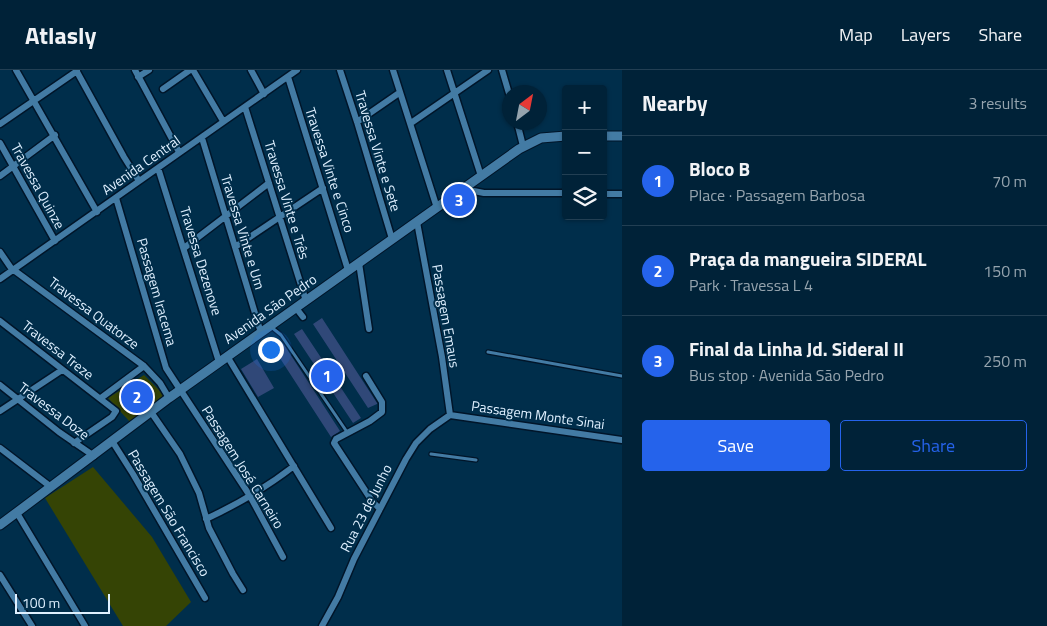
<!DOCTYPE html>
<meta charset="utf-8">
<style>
body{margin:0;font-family:"Titillium Web",sans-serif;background:#0e2f43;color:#f1f3f6}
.controls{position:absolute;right:15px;top:15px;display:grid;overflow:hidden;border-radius:5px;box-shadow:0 1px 4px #0004}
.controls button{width:45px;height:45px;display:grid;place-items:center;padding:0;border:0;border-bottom:1px solid #223f53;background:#002238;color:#f1f3f6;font:25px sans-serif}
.compass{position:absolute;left:502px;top:15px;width:45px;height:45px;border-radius:50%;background:#002238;box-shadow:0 1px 4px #0004;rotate:32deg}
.scale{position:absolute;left:15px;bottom:12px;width:95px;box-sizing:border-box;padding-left:5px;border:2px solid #dff0ff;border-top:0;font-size:14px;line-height:18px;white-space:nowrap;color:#dff0ff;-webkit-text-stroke:4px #002e4b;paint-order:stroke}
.you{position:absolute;left:270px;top:279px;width:18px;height:18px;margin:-12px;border:4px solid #fff;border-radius:50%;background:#1a73e8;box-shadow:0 0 0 8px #1a73e833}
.badge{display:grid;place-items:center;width:32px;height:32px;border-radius:50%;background:#2563eb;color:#fff;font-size:16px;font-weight:700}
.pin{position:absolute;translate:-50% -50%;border:2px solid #fff;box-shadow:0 1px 5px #0006}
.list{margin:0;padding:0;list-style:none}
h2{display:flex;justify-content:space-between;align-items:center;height:65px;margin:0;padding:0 20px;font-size:21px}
h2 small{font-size:16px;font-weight:400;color:#95a4ae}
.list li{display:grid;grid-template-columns:32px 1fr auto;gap:15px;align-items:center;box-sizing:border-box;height:90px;padding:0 20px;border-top:1px solid #223f53}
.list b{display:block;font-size:19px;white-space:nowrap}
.list p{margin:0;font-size:16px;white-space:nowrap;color:#95a4ae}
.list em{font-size:16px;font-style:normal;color:#95a4ae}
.actions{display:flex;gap:10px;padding:15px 20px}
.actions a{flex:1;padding:11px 0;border:1px solid #2563eb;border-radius:5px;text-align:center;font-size:18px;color:#2563eb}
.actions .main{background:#2563eb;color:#fff}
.icon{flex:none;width:28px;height:28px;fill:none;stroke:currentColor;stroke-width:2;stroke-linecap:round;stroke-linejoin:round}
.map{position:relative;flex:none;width:622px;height:556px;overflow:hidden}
header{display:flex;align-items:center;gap:30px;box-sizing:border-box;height:70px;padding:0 25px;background:#002238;border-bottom:1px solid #223f53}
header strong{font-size:24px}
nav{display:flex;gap:28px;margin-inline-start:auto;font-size:18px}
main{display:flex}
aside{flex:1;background:#002238}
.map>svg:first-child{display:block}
.green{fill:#354405}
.building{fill:#304878}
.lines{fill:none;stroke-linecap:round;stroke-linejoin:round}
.service-casing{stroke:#001529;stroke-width:5.5}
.minor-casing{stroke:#001529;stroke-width:9}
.secondary-casing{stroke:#001529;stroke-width:11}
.service{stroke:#437ba4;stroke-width:3}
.minor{stroke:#437ba4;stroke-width:6}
.secondary{stroke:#437ba4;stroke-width:9}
.labels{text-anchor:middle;stroke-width:4;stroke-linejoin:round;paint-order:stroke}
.street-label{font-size:14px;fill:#dff0ff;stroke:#002e4b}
</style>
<header>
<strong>Atlasly</strong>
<nav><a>Map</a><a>Layers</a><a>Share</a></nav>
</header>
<main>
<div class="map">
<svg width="622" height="556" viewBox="0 0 622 556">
<rect width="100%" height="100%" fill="#002e4b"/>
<path class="green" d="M144 305 165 326 130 352 108 328Z
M93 397 152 467 191 532 166 556H123L45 428Z"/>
<path class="building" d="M322 248 377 333V334L368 338 313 254Z
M302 259 361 348 353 353 294 264Z
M283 273 340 361 331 367 274 279Z
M257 289 274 318 258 327 241 299Z"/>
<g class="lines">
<g class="service-casing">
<path id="service" d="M270 256 281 265 347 362
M488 282 622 306
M431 384 476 390"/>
</g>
<g class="minor-casing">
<path id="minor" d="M16 0 97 142
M76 0 124 87 139 111
M135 0 179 82
M193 0 223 51
M251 0 264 24
M340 0 357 52 392 169
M393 0 437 138
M447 0 481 106
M502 0 510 27
M138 7 149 0
M288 7 348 200
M163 19 190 0
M245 37 306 231
M357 52 399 23
M517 52 523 76
M411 53 488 0
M0 54 77 1
M202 68 261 263
M0 73 55 171
M158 98 219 292
M0 106 55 65
M463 119 484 123H566
M603 124H622
M116 128 166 298 250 426 283 487
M417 152 442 287 450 345
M235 177 323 118
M184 178 269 113
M0 182 11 198 144 296 160 313 169 328
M359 193 369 259
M0 209 297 0
M296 238 303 247
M0 251 116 341 112 347 74 373
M227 286 331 458
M366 306 382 332V342L370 351 336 369 334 373 372 431 380 439
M0 315 59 362 94 386
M101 328 144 296
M0 341 62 300
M151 342 180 384 199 423 209 458 233 504 243 520
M450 345 622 370
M112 371 133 404 205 528
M0 378 51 417
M17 443 85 556
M206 449C238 434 267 417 294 396
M0 505 32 556
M322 556 338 527 354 489 406 389 416 373 430 359 450 345"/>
</g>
<g class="secondary-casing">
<path id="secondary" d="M603 66H622
M0 455 169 328 519 79 541 68 566 66"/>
</g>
<use href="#service" class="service"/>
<use href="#minor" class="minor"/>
<use href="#secondary" class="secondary"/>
</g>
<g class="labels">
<g class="street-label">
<text transform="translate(378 81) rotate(73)" y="5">Travessa Vinte e Sete</text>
<text transform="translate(141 95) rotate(-35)" y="5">Avenida Central</text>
<text transform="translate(330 100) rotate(72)" y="5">Travessa Vinte e Cinco</text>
<text transform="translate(38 116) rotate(61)" y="5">Travessa Quinze</text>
<text transform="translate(287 130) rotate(73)" y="5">Travessa Vinte e Três</text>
<text transform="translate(243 162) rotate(73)" y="5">Travessa Vinte e Um</text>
<text transform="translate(201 191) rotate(73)" y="5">Travessa Dezenove</text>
<text transform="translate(157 222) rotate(74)" y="5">Passagem Iracema</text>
<text transform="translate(270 239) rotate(-35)" y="5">Avenida São Pedro</text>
<text transform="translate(94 243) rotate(37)" y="5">Travessa Quatorze</text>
<text transform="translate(446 246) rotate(80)" y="5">Passagem Emaus</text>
<text transform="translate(58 280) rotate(38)" y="5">Travessa Treze</text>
<text transform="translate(54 341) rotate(37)" y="5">Travessa Doze</text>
<text transform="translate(538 345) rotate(8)" y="5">Passagem Monte Sinai</text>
<text transform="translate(243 397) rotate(58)" y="5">Passagem José Carneiro</text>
<text transform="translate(366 438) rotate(-63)" y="5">Rua 23 de Junho</text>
<text transform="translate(169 443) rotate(59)" y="5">Passagem São Francisco</text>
</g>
</g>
</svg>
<div class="controls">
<button>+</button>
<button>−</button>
<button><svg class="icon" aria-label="layers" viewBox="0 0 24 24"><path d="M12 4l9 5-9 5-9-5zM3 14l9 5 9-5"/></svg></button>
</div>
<svg class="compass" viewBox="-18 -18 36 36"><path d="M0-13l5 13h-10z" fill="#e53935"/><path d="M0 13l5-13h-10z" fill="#95a4ae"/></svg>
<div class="scale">100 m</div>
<div class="you"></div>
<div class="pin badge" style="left:327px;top:306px">1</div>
<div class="pin badge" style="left:137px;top:327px">2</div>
<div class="pin badge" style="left:459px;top:130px">3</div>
</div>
<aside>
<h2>Nearby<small>3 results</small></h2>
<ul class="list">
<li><span class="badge">1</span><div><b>Bloco B</b><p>Place · Passagem Barbosa</p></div><em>70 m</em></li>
<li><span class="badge">2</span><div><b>Praça da mangueira SIDERAL</b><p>Park · Travessa L 4</p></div><em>150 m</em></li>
<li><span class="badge">3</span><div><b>Final da Linha Jd. Sideral II</b><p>Bus stop · Avenida São Pedro</p></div><em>250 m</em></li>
</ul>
<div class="actions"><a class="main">Save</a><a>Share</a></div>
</aside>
</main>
